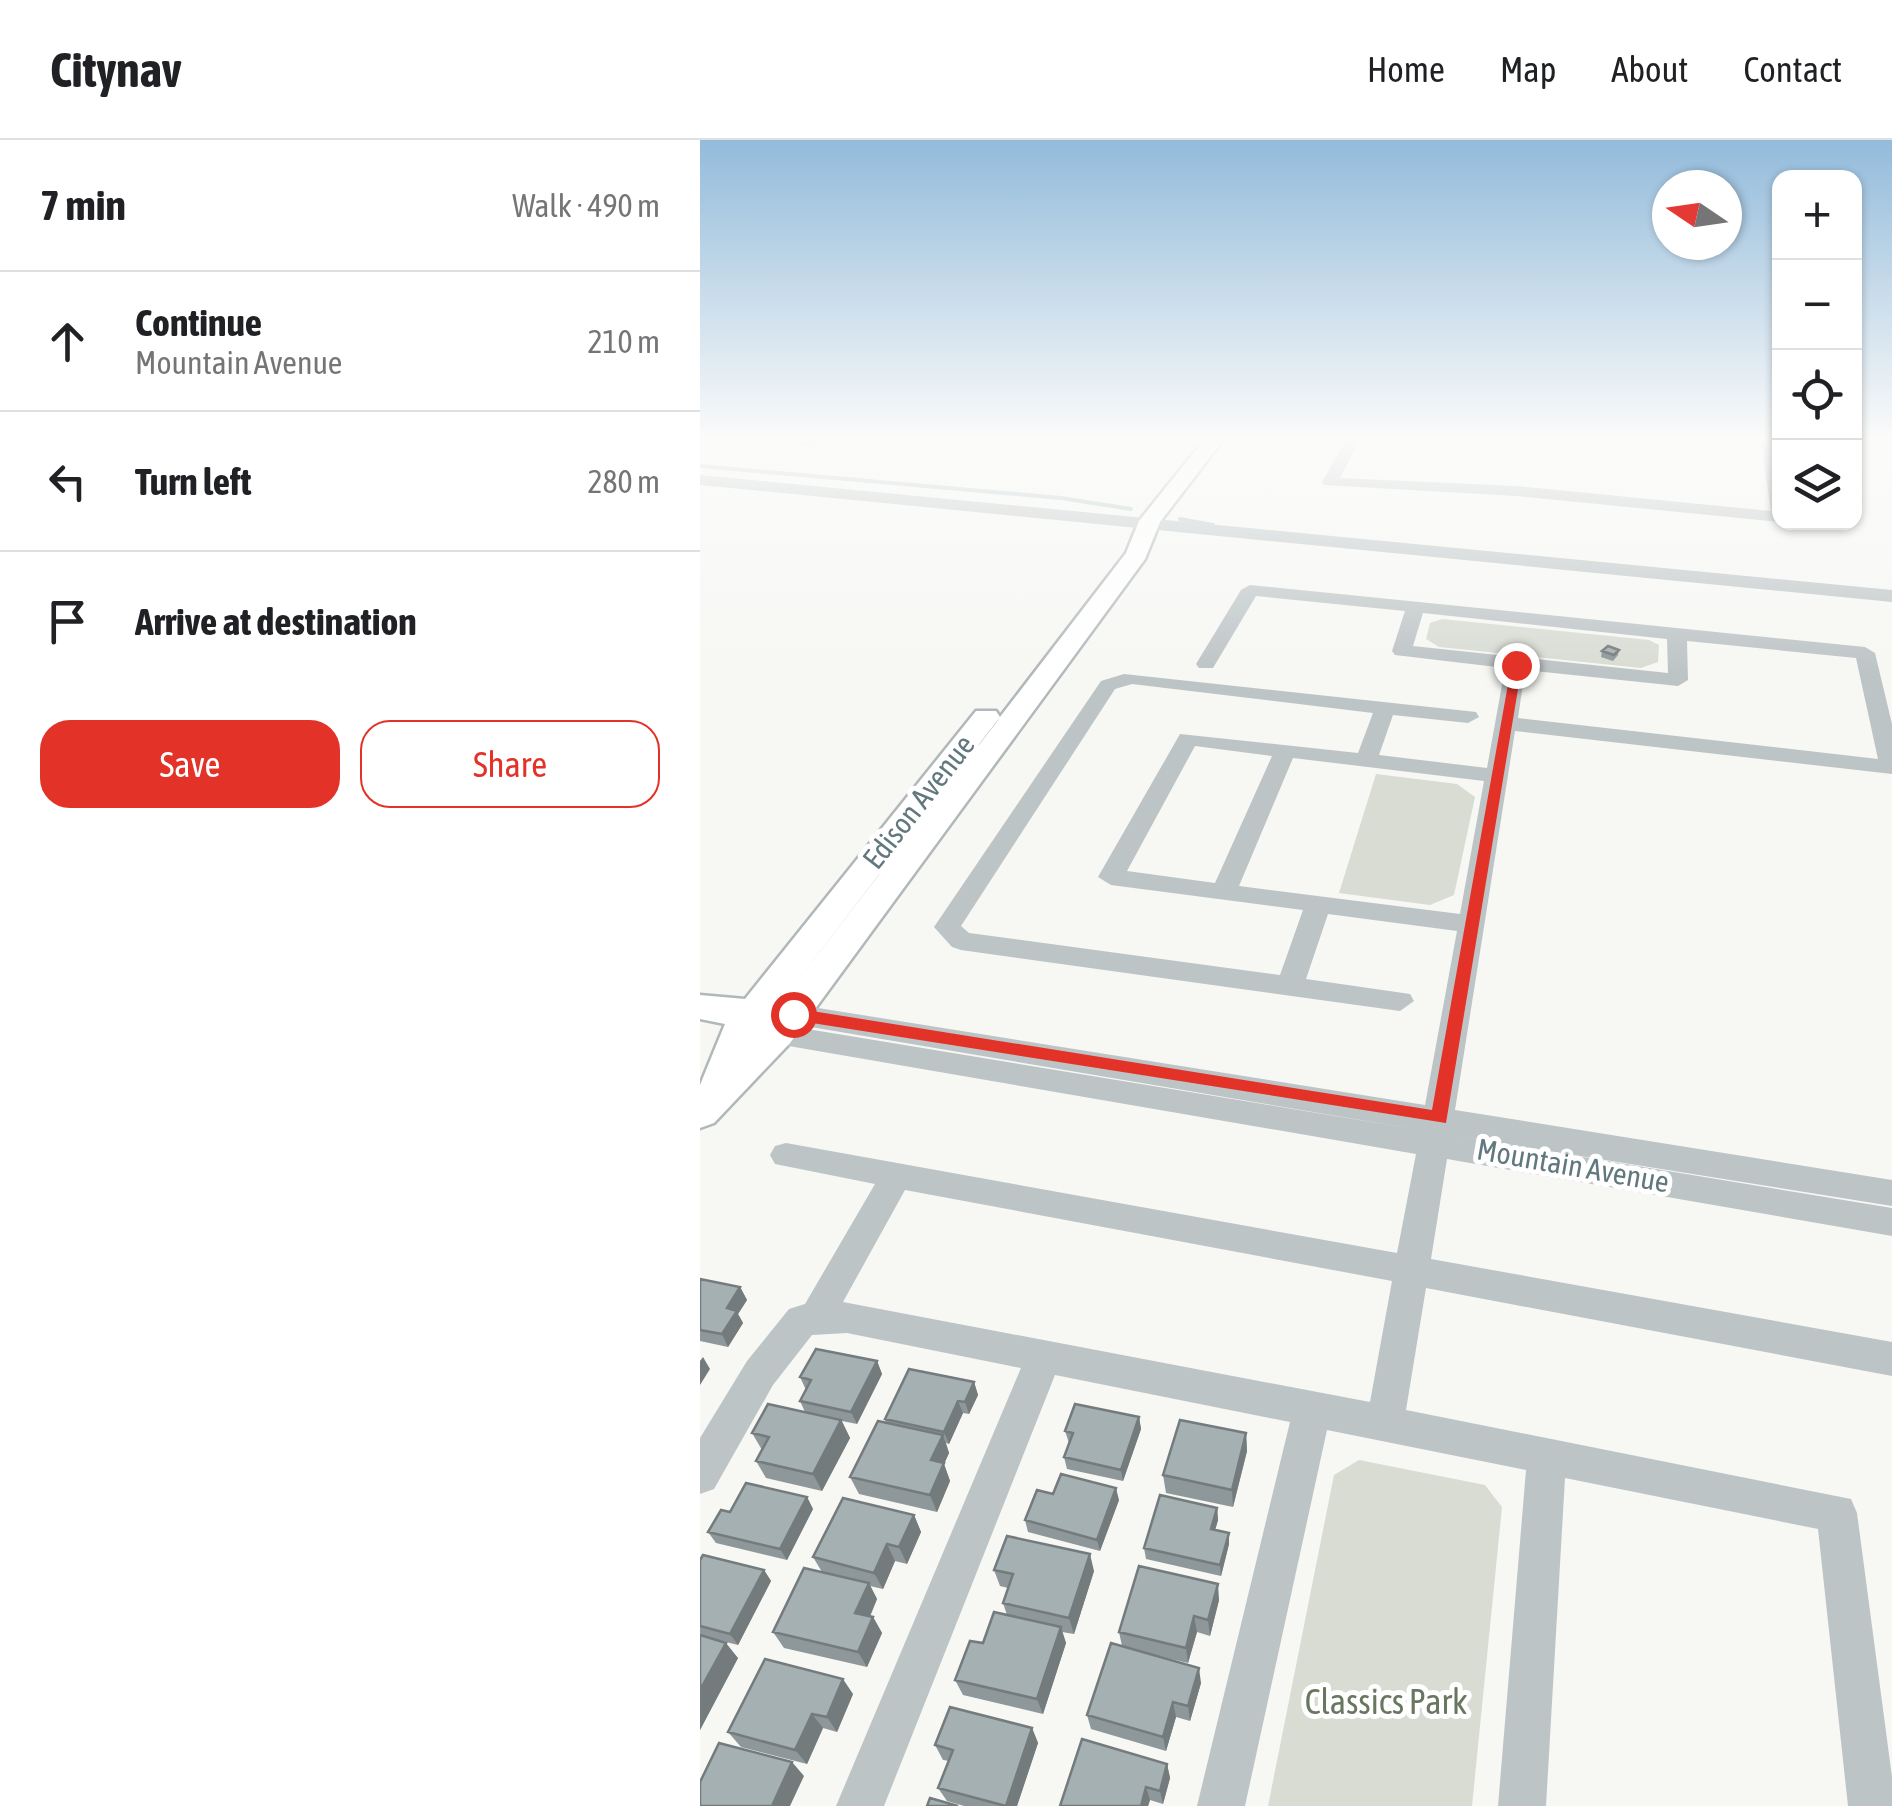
<!DOCTYPE html>
<meta charset="utf-8">
<style>
body{margin:0;font-family:"Asap Condensed",sans-serif;background:#f6f6f6;color:#202124}
.controls{position:absolute;right:30px;top:30px;display:grid;overflow:hidden;border-radius:20px;box-shadow:0 2px 8px #0004}
.controls button{width:90px;height:90px;display:grid;place-items:center;padding:0;border:0;border-bottom:2px solid #e0e0e0;background:#fff;color:#202124;font:50px sans-serif}
.compass{position:absolute;left:952px;top:30px;width:90px;height:90px;border-radius:50%;background:#fff;box-shadow:0 2px 8px #0004;rotate:283deg}
.stop{position:absolute;width:30px;height:30px;margin:-22px;border:8px solid #e33228;border-radius:50%;background:#fff}
.stop.end{background:#e33228;border-color:#fff;box-shadow:0 2px 10px #0008}
.list{margin:0;padding:0;list-style:none}
h2{display:flex;justify-content:space-between;align-items:center;height:130px;margin:0;padding:0 40px;font-size:42px}
h2 small{font-size:32px;font-weight:400;color:#757577}
.list li{display:grid;grid-template-columns:65px 1fr auto;gap:30px;align-items:center;box-sizing:border-box;height:140px;padding:0 40px;border-top:2px solid #e0e0e0}
.list b{display:block;font-size:38px;white-space:nowrap}
.list p{margin:0;font-size:32px;white-space:nowrap;color:#757577}
.list em{font-size:32px;font-style:normal;color:#757577}
.actions{display:flex;gap:20px;padding:30px 40px}
.actions a{flex:1;padding:22px 0;border:2px solid #e33228;border-radius:30px;text-align:center;font-size:35px;color:#e33228}
.actions .main{background:#e33228;color:#fff}
.icon{flex:none;width:55px;height:55px;fill:none;stroke:currentColor;stroke-width:2;stroke-linecap:round;stroke-linejoin:round}
.map{position:relative;flex:none;width:1192px;height:1666px;overflow:hidden}
header{display:flex;align-items:center;gap:60px;box-sizing:border-box;height:140px;padding:0 50px;background:#fff;border-bottom:2px solid #e0e0e0}
header strong{font-size:48px}
nav{display:flex;gap:55px;margin-inline-start:auto;font-size:35px}
main{display:flex}
aside{flex:1;background:#fff}
.map>svg:first-child{display:block}
.green{fill:#d8dcd3}
.lines{fill:none;stroke-linecap:round;stroke-linejoin:round}
.stream{stroke:#b5c5c7;stroke-width:4}
.major-casing{stroke:#b1b8ba;stroke-width:5}
.minor{fill:#bdc4c6;fill-rule:evenodd}
.major{fill:#fff;fill-rule:evenodd}
.wall{fill:#8e979a}
.shaded-wall{fill:#747b7d}
.building{fill:#a5b0b3;stroke:#747b7d;stroke-width:2.5}
.route{fill:#e33228}
.labels{text-anchor:middle;stroke-width:10;stroke-linejoin:round;paint-order:stroke}
.street-label{font-size:30px;fill:#62787f;stroke:#fff}
.near-park-label{font-size:35px;fill:#697761;stroke:#fff}
</style>
<header>
<strong>Citynav</strong>
<nav><a>Home</a><a>Map</a><a>About</a><a>Contact</a></nav>
</header>
<main>
<aside>
<h2>7 min<small>Walk · 490 m</small></h2>
<ul class="list">
<li><svg class="icon" aria-label="ahead" viewBox="0 0 24 24"><path d="M12 20V5M6 11l6-6 6 6"/></svg><div><b>Continue</b><p>Mountain Avenue</p></div><em>210 m</em></li>
<li><svg class="icon" aria-label="left" viewBox="0 0 24 24"><path d="M17 20v-9H6M10 6l-5 5 5 5"/></svg><div><b>Turn left</b></div><em>280 m</em></li>
<li><svg class="icon" aria-label="arrive" viewBox="0 0 24 24"><path d="M6 21V4h12l-3 4 3 4H6"/></svg><div><b>Arrive at destination</b></div></li>
</ul>
<div class="actions"><a class="main">Save</a><a>Share</a></div>
</aside>
<div class="map">
<svg width="1192" height="1666" viewBox="0 0 1192 1666">
<rect width="100%" height="100%" fill="#f7f7f4"/>
<path class="green" d="M742 479 949 500 959 505 958 522 941 528 739 507 726 499 730 483Z
M676 634 757 644 775 657 754 755 730 765 639 753Z
M659 1320 785 1345 802 1367 772 1666H568L634 1335Z"/>
<g class="lines">
<path class="stream" d="M0 326 361 358 431 369
M480 379 513 385"/>
<g class="major-casing">
<path id="major" d="M504 300H523L460 382 445 419 90 903 14 983 0 988V945L25 884 0 879V855L45 859 276 571H296L300 577 296 583 81 862 426 413 439 381Z"/>
</g>
<path class="minor" d="M63 300H125L113 307Z
M646 300H660L640 338 816 346 1071 371 1061 300H1075L1080 382 816 356 624 345 622 342Z
M0 335 1192 450V462L0 345Z
M550 445 1165 507 1175 513 1192 584V634L815 591 755 970 1192 1040V1066L750 995 1192 1068V1096L747 1019 731 1119 1192 1202V1236L726 1148 706 1270 1151 1359 1157 1373 1192 1637V1666H1148L1118 1389 865 1338 846 1666H798L826 1330 627 1290 545 1666H497L590 1282 355 1235 184 1666H136L321 1228 147 1193 112 1195 73 1245 14 1349 0 1354V1298L47 1221 89 1169 105 1164 175 1044 75 1024 70 1015 75 1006 86 1003 697 1113 716 1014 77 904 67 901 63 894 67 887 77 884 720 990 93 884 79 874 93 864 725 965 757 791 628 774 606 839 710 854 714 861 700 871 261 810 252 807 234 787 401 541 424 534 776 572 779 577 768 583 693 575 679 615 787 628 805 528 695 515 692 511 705 471 556 456 513 528H499L496 524 541 450ZM723 473 967 499 968 533 713 506ZM987 501 1156 518 1178 619 818 578 825 530 978 546 988 540ZM432 544 673 573 658 613 480 594 398 737 411 745 603 770 580 835 269 793 261 786 415 549ZM495 606 572 616 515 743 427 731ZM593 618 784 641 760 774 539 746ZM205 1050 692 1141 670 1262 143 1162Z"/>
<use href="#major" class="major"/>
</g>
<path class="wall" d="M919 510 918 515 913 521 901 517 902 511Z
M0 1139 40 1147 47 1160 38 1174 43 1183 28 1207 0 1201Z
M177 1221 182 1234 157 1284 142 1281 150 1298 122 1351 66 1338 56 1321 62 1310 52 1293 105 1272 100 1261 106 1250 100 1237Z
M274 1242 278 1255 269 1274 263 1273 249 1304 246 1303 249 1313 244 1324 250 1341 237 1372 159 1354 150 1337 186 1283 185 1279Z
M439 1277 441 1289 423 1341 367 1329 364 1317 369 1303 365 1291Z
M546 1293 547 1311 533 1367 466 1353 463 1335Z
M353 1354 419 1360 400 1411 328 1392 325 1380Z
M107 1357 113 1369 87 1420 16 1403 8 1392Z
M517 1368 518 1380 515 1390 529 1393V1404L521 1436 446 1419 444 1408Z
M214 1375 221 1392 207 1424 195 1421 183 1449 170 1446 177 1459 170 1477H173L182 1493 167 1527 84 1508 73 1492 122 1432 113 1417Z
M0 1420 64 1430 71 1441 38 1505 6 1497 38 1518 0 1590Z
M294 1430 394 1431 374 1494 362 1492 366 1503 343 1574 263 1555 255 1540 307 1475 303 1463 308 1448 300 1446Z
M519 1460 510 1496 497 1492 488 1523 454 1515 501 1543 490 1581 476 1577 466 1611 391 1589 387 1575 422 1506 419 1492Z
M153 1554 137 1592 123 1588 107 1624 41 1607 28 1592Z
M332 1588 338 1603 317 1666H264L247 1661 238 1648 249 1621 243 1620 235 1605Z
M467 1624 470 1638 463 1664 450 1660 448 1666H360Z"/>
<path class="shaded-wall" d="M40 1147 47 1160 38 1174 43 1183 28 1207 22 1194 27 1168Z
M3 1217 10 1229 0 1245V1221Z
M177 1221 182 1234 157 1284 151 1272Z
M274 1242 278 1255 269 1274 265 1262Z
M258 1261 263 1273 249 1304 244 1292Z
M439 1277 441 1289 423 1341 421 1330Z
M141 1280 150 1298 122 1351 113 1334Z
M546 1293 547 1311 533 1367 532 1350Z
M243 1295 249 1313 244 1324 250 1341 237 1372 230 1355 231 1320Z
M416 1348 419 1360 400 1411 397 1400Z
M107 1357 113 1369 87 1420 80 1409Z
M517 1368 518 1380 512 1401 511 1389Z
M214 1375 221 1392 207 1424 199 1407Z
M529 1393V1404L521 1436 520 1425Z
M187 1404 195 1421 183 1449 174 1433Z
M390 1414 394 1431 374 1494 369 1478Z
M64 1430 71 1441 38 1505 30 1494Z
M169 1443 177 1459 164 1489 155 1473Z
M518 1444 519 1460 510 1496 508 1480Z
M494 1476 497 1492 488 1523 486 1508Z
M173 1477 182 1493 167 1527 158 1512Z
M361 1487 366 1503 343 1574 337 1559Z
M26 1503 38 1518 0 1590V1550Z
M499 1528 501 1543 490 1581 488 1566Z
M143 1539 153 1554 137 1592 127 1577Z
M473 1562 476 1577 466 1611 463 1597Z
M112 1574 123 1588 107 1624 95 1610Z
M332 1588 338 1603 317 1666H306Z
M92 1622 104 1636 90 1666H72Z
M467 1624 470 1638 463 1664 460 1651Z
M446 1647 450 1660 448 1666H441Z"/>
<path class="building" d="M908 506 919 510 914 515 902 511Z
M0 1139 40 1147 27 1168 37 1171 22 1194 0 1190Z
M116 1209 177 1221 151 1272 100 1261 111 1240 100 1237Z
M209 1229 274 1242 265 1262 258 1261 244 1292 185 1279Z
M68 1264 141 1280 113 1334 56 1321 69 1297 52 1293Z
M375 1264 439 1277 421 1330 364 1317 373 1293 365 1291Z
M480 1280 546 1293 532 1350 463 1335Z
M178 1281 243 1295 231 1320 244 1323 230 1355 150 1337Z
M361 1334 416 1348 397 1400 325 1380 337 1350 353 1354Z
M46 1343 107 1357 80 1409 8 1392 21 1370 30 1372Z
M460 1355 517 1368 511 1389 529 1393 520 1425 444 1408Z
M143 1358 214 1375 199 1407 187 1404 174 1433 113 1417Z
M307 1396 390 1414 369 1478 303 1463 313 1434 294 1430Z
M3 1415 64 1430 30 1494 0 1486V1420Z
M439 1426 518 1444 508 1480 494 1476 486 1508 419 1492Z
M104 1428 169 1443 155 1473 173 1477 158 1512 73 1492Z
M294 1472 361 1487 337 1559 255 1540 270 1501 283 1503Z
M0 1495 26 1503 0 1550Z
M411 1503 499 1528 488 1566 473 1562 463 1597 387 1575Z
M65 1519 143 1539 127 1577 112 1574 95 1610 28 1592Z
M250 1567 332 1588 306 1666 238 1648 253 1610 235 1605Z
M382 1599 467 1624 460 1651 446 1647 441 1666H360Z
M19 1603 92 1622 72 1666H0V1642Z
M230 1658 258 1666H227Z"/>
<linearGradient id="sky" x2="0" y2="1"><stop stop-color="#93bbdb"/><stop offset="0.56" stop-color="#fbfbfa"/><stop offset="1" stop-color="#fbfbfa" stop-opacity="0"/></linearGradient>
<rect width="1192" height="533" fill="url(#sky)"/>
<path class="route" d="M812 522 822 525 746 983 93 880 84 874 93 868 732 970Z"/>
<g class="labels">
<g class="street-label">
<text transform="translate(219 662) rotate(-52)" y="10">Edison Avenue</text>
<text transform="translate(873 1026) rotate(10)" y="10">Mountain Avenue</text>
</g>
<g class="near-park-label">
<text x="686" y="1574">Classics Park</text>
</g>
</g>
</svg>
<div class="controls">
<button>+</button>
<button>−</button>
<button><svg class="icon" aria-label="locate" viewBox="0 0 24 24"><circle cx="12" cy="12" r="6"/><path d="M12 2v4M12 18v4M2 12h4M18 12h4"/></svg></button>
<button><svg class="icon" aria-label="layers" viewBox="0 0 24 24"><path d="M12 4l9 5-9 5-9-5zM3 14l9 5 9-5"/></svg></button>
</div>
<svg class="compass" viewBox="-18 -18 36 36"><path d="M0-13l5 13h-10z" fill="#e53935"/><path d="M0 13l5-13h-10z" fill="#757577"/></svg>
<div class="stop" style="left:93px;top:874px"></div>
<div class="stop end" style="left:816px;top:525px"></div>
</div>
</main>
